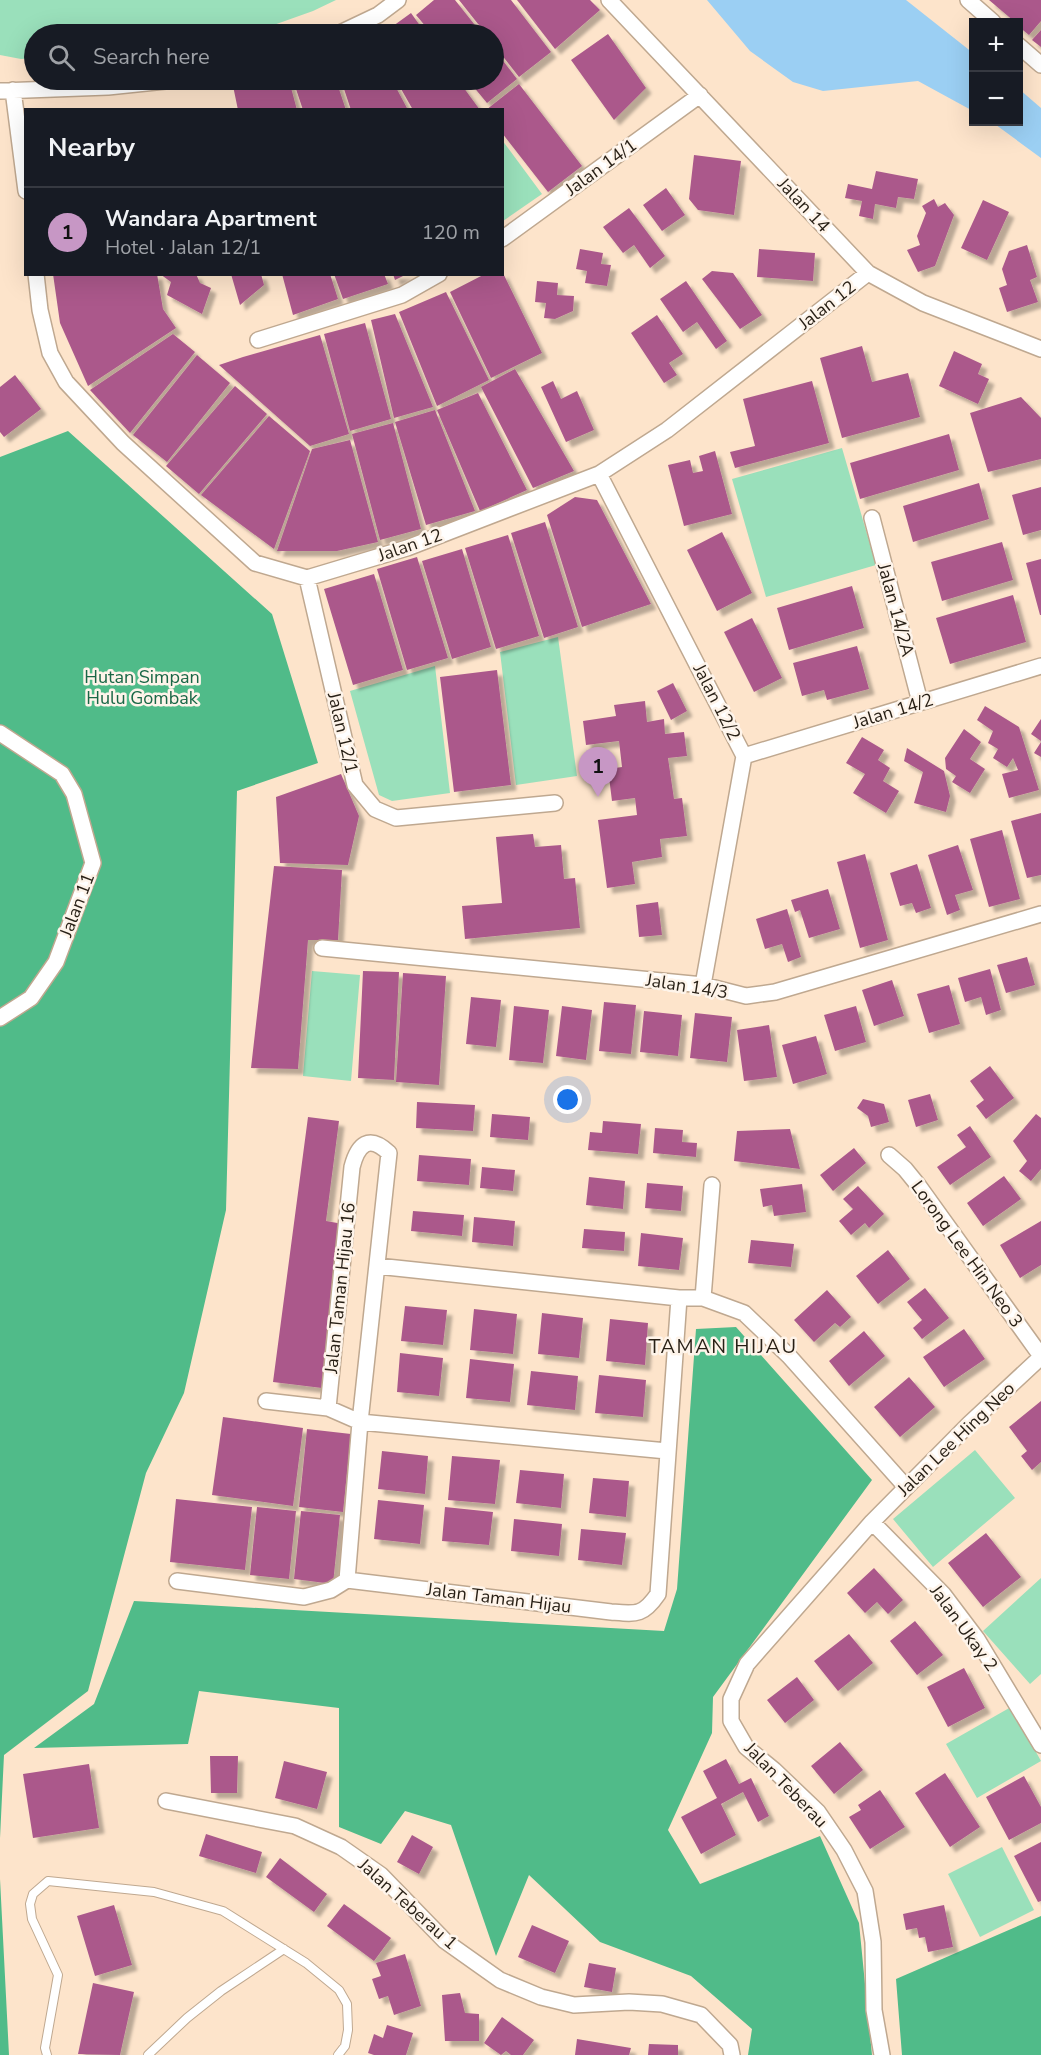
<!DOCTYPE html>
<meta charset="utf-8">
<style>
body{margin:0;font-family:"Nunito Sans",sans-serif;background:#20242c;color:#f1f3f6}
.controls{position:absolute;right:18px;top:18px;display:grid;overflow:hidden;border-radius:0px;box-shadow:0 6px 24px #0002}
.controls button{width:54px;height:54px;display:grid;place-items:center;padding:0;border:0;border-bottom:2px solid #363941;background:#171b24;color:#f1f3f6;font:30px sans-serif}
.you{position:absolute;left:568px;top:1100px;width:21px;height:21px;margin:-15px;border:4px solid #fff;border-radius:50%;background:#1a73e8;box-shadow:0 0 0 9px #1a73e833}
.badge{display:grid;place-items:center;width:39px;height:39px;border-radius:50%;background:#c797c5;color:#111;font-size:20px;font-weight:700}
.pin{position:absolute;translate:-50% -50px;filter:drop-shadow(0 2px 3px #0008)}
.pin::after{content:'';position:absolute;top:32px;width:21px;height:18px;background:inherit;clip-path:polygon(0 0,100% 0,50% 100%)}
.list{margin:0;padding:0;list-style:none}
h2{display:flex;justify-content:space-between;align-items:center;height:78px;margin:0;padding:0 24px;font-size:26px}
h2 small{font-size:20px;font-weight:400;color:#9ea1a6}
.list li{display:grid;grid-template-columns:39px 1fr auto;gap:18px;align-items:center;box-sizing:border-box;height:90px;padding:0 24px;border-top:2px solid #363941}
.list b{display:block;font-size:22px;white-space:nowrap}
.list p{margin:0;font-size:20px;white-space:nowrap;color:#9ea1a6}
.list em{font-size:20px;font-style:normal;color:#9ea1a6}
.icon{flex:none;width:33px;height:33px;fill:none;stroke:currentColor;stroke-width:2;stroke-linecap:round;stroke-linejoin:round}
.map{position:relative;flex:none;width:1041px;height:2055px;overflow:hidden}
.search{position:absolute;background:#171b24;box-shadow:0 6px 24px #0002;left:24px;top:24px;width:480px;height:66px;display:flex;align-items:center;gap:15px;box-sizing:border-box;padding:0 21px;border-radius:33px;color:#9ea1a6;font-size:22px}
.panel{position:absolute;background:#171b24;box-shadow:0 6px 24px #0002;left:24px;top:108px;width:480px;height:168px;border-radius:0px}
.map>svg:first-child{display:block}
.green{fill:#9ae0bb}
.forest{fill:#50bb89}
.water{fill:#9bcff3}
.building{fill:#ab598b;filter:url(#shadow)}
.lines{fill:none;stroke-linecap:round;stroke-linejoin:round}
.service-casing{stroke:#bfa890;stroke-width:10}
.minor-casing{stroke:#bfa890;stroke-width:18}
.service{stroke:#fff;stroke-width:8}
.minor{stroke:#fff;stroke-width:15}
.labels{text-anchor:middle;stroke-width:5;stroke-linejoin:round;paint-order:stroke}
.street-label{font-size:18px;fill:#271f15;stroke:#fef4ea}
.park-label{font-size:18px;fill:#196746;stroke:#fef4ea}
.neighbourhood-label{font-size:20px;letter-spacing:1.5px;fill:#271f15;stroke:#fef4ea}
</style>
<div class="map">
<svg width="1041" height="2055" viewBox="0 0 1041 2055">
<defs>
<filter id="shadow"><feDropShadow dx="5.5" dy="5.5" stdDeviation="1.5" flood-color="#0004"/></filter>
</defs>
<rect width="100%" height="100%" fill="#fde4cb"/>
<path class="green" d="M0 0H336L313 11 248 34H34V58L21 59 0 55Z
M502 140 542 194 503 221H502Z
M842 448 876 565 766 597 732 479Z
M558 637 577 776 516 785 500 652Z
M435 666 450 793 392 801 379 795 350 691Z
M312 971 360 975 351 1081 303 1076Z
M975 1450 1015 1498 933 1567 893 1519Z
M1041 1578V1674L1030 1684 983 1631Z
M1011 1707 1041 1761 977 1798 946 1744Z
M1002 1847 1034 1910 980 1937 948 1874Z"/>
<path class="forest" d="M68 431 272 614 318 763 237 791 226 1210 184 1393 146 1473 88 1691 4 1755 0 1838V457Z
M736 1327 872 1480 713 1697 712 1733 668 1830 700 1884 820 1836 859 1923 872 2055H748L752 2029 691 1976 600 1942 529 1875 496 1956 451 1825 405 1811 381 1844 339 1827V1708L199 1691 188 1744 34 1748 94 1704 134 1601 664 1631 677 1589 696 1329Z
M0 1879 9 2055H0Z
M1041 1916V2055H902L896 1979Z"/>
<path class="water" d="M707 0H906L973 53V111L918 81 823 91 793 82 750 51Z
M1019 89 1041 108V158L992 122H1018Z"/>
<path class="building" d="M434 0H455L482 34H432L416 15Z
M459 0H511L551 52 519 77 494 45V34H486Z
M517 0H590L600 10 555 49Z
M989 0H1041V21L1029 35 1018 26V22H1015Z
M411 13 426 34H382Z
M1041 30V47L1032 40Z
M608 34 646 88 614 120 571 60Z
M494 49 517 79 487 103 468 80H494Z
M237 80H289L297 110H238L232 81Z
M293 80H336L346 110H303Z
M341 80H392L408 110H351Z
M396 80H458L480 110H413Z
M519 84 582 166 548 192 502 133V110H486Z
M694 155 741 161 734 215 698 210 689 199Z
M876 171 918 179 914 199 898 197 896 208 875 204 873 219 859 216 862 201 845 198 848 184 872 189Z
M666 188 685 215 662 231 643 205Z
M934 199 938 207 945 203 954 215 935 266 918 272 907 250 920 245 917 236 926 213 922 206Z
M983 200 1009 212 987 260 961 248Z
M629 208 665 256 650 268 634 245 623 253 603 227Z
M1027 245 1037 277 1030 280 1038 302 1007 312 999 288 1007 285 1002 269 1009 251Z
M580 249 603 253 601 264 611 265 607 286 585 283 587 271 576 269Z
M759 249 815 253 813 281 757 277Z
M502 271 542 353 491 378 450 292 485 274H502Z
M712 271 733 273 762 315 740 329 702 279Z
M53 274H157L163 309 176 328 88 386 60 323Z
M160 274H196L200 283 211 288 202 314 167 295 171 282Z
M231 274H261L264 285 240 305Z
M282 274H330L338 299 293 315Z
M334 274H384L388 284 343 299Z
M393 274H407L395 280Z
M537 281 558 283 557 295 574 296 573 311 555 319 544 318 546 303 535 302Z
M686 281 727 341 716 349 697 322 683 332 660 299Z
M446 292 489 380 437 406 399 312Z
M395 314 433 407 394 418 371 320Z
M657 315 683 354 669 363 677 375 664 383 631 333Z
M365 323 391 419 350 431 324 334Z
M173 334 195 352 130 433 90 390Z
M320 335 349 434 310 446 219 365 243 357Z
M862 346 872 382 908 373 920 417 842 438 820 358Z
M954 351 982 364 978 374 989 379 978 404 939 386Z
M197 355 230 383 167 462 133 435Z
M515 369 574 471 533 488 481 387Z
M15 375 41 409 4 437 0 432V387Z
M553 381 561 399 577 391 594 430 566 442 541 387Z
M812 381 829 443 735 468 730 452 755 446 743 399Z
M235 386 267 414 199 494 166 466Z
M478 393 527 490 480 511 437 410Z
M1021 397 1041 418V459L988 472 970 413Z
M435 410 475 511 426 525 395 422Z
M269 416 310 451 274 549 201 495Z
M393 423 421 529 380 540 352 434Z
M949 434 959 470 860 499 850 463Z
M350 440 378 542 337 551H277L312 449Z
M715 451 732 514 684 526 668 465 690 460 693 473 703 471 699 456Z
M979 483 989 519 913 542 903 506Z
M1041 487V530L1023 535 1012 495Z
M575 497 597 500 651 604 582 627 547 515Z
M545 522 578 627 544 638 511 533Z
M722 532 752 593 717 611 687 550Z
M508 535 539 636 496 649 465 548Z
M1002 542 1013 580 942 601 931 562Z
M462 549 491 647 452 659 422 561Z
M417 557 448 658 407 670 377 569Z
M1041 559V615H1040L1026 563Z
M374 574 403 670 353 685 324 589Z
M852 586 864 628 789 650 777 608Z
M1013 595 1026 642 950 664 936 618Z
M752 618 782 678 754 692 724 632Z
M857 646 869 689 827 700 824 690 802 696 793 663Z
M497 670 511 785 454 792 440 677Z
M673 683 687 711 671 720 657 691Z
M645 701 647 722 664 719 665 734 684 732 687 756 668 758 674 799 682 798 687 836 660 839 662 857 632 862 635 884 607 888 598 820 637 815 635 798 612 801 608 769 622 767 619 741 586 745 583 721 616 716 614 705Z
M985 706 1019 727 1039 790 1009 798 1002 774 1018 770 1013 758 1007 767 993 758 998 749 988 743 993 731 977 720Z
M1041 719V741L1031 734Z
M964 729 981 742 970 759 985 769 970 793 952 782 956 776 946 769 945 758Z
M862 737 884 750 878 760 890 768 883 781 899 791 886 813 853 793 865 774 846 763Z
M1041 742V757L1034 753Z
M907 748 944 771 950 796 946 812 914 803 923 772 904 761Z
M341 774 359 816 348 865 280 863 276 797Z
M1041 813V875L1027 878 1011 821Z
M1002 830 1020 899 989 907 970 839Z
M533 834 535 847 561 845 564 879 575 878 580 928 465 939 462 906 502 903 496 837Z
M958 845 973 890 955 895 960 910 947 915 928 855Z
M865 854 888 940 860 948 837 862Z
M917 864 931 908 916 913 912 903 900 906 890 873Z
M274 866 342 870 338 940H308L298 1069 251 1068Z
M828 889 840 929 809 938 800 910 795 912 791 900Z
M658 902 662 935 639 937 636 905Z
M787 909 801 957 788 962 782 944 765 949 756 919Z
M1027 957 1035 985 1006 993 997 965Z
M990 969 1001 1010 986 1015 981 997 965 1002 958 978Z
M363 971 399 972 394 1080 358 1078Z
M403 973 446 976 439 1085 396 1082Z
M892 980 904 1016 874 1026 862 990Z
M949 985 960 1024 929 1033 917 994Z
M471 997 501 1000 496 1047 466 1044Z
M604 1002 636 1005 631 1054 599 1051Z
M514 1006 549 1010 543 1063 509 1060Z
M562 1006 592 1010 586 1060 556 1056Z
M856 1006 866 1042 835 1051 824 1015Z
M644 1011 682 1015 678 1056 640 1052Z
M695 1013 732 1017 727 1062 690 1058Z
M769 1025 777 1077 744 1081 737 1030Z
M816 1036 827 1074 793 1084 782 1045Z
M990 1066 1014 1098 986 1119 976 1106 984 1100 970 1081Z
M930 1094 938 1120 916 1127 908 1100Z
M863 1099 884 1104 889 1122 871 1127 868 1116 857 1108Z
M417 1102 475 1105 473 1131 416 1128Z
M492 1114 530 1117 528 1140 490 1137Z
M1036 1114 1041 1118V1169L1031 1181 1019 1171 1027 1161 1013 1141Z
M308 1117 339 1121 326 1221 343 1224 322 1388 273 1382Z
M603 1121 641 1124 638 1154 588 1150 590 1132 602 1133Z
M970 1126 991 1157 950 1185 937 1167 966 1147 957 1135Z
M655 1128 683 1130 682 1142 697 1143 696 1157 653 1153Z
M790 1129 800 1169 734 1161 737 1131Z
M854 1148 866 1163 833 1191 820 1175Z
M419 1155 471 1159 469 1185 417 1181Z
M482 1167 515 1170 513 1191 480 1188Z
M1004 1176 1021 1199 983 1226 967 1203Z
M589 1177 625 1181 623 1209 586 1205Z
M647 1183 683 1186 681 1211 645 1208Z
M802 1184 806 1212 774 1216 772 1205 763 1207 760 1189Z
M858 1186 884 1214 869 1228 865 1223 851 1235 839 1221 853 1209 843 1199Z
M413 1211 464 1215 462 1236 411 1231Z
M474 1217 515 1221 513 1246 472 1242Z
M1041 1221V1265L1020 1278 1000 1245Z
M584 1229 625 1232 624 1251 582 1248Z
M641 1233 683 1238 679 1270 638 1266Z
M751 1240 794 1244 791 1267 748 1263Z
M888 1250 910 1279 878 1304 856 1276Z
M925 1288 949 1318 922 1339 913 1328 922 1320 907 1302Z
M827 1290 851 1317 840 1327 835 1323 814 1342 794 1320Z
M405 1306 447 1310 443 1345 401 1341Z
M474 1309 517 1314 513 1354 470 1350Z
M542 1313 583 1318 579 1358 538 1354Z
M610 1319 648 1323 645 1365 606 1361Z
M964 1329 985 1359 944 1387 923 1357Z
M864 1331 885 1356 849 1386 829 1361Z
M400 1353 443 1358 439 1396 397 1392Z
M470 1359 514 1364 510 1402 466 1398Z
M531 1371 578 1376 575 1410 527 1405Z
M599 1375 646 1380 643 1417 595 1413Z
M909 1377 935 1407 900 1437 874 1407Z
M1041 1401V1462L1032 1470 1021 1456 1027 1451 1009 1427Z
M223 1417 303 1428 293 1506 212 1495Z
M307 1429 351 1434 343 1512 299 1507Z
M382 1451 428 1456 425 1494 378 1489Z
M452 1456 500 1460 495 1504 448 1500Z
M520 1470 564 1474 561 1508 516 1503Z
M593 1478 629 1481 626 1517 589 1513Z
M176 1499 252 1507 245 1570 170 1562Z
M378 1500 424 1505 420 1544 374 1539Z
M257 1507 296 1511 289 1579 250 1575Z
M445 1507 493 1512 489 1545 442 1541Z
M301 1511 340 1515 333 1584 294 1579Z
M514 1519 562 1524 559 1556 511 1551Z
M581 1529 626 1533 622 1565 578 1560Z
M986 1533 1021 1577 983 1607 948 1563Z
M874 1568 903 1600 888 1614 877 1602 865 1613 847 1593Z
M915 1621 943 1655 917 1675 890 1641Z
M849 1634 873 1663 838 1691 814 1661Z
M964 1668 985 1708 948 1727 927 1687Z
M797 1677 814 1700 785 1723 767 1700Z
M840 1742 863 1770 834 1794 811 1766Z
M210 1756H238L237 1793H211Z
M726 1759 739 1784 751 1778 769 1816 758 1822 743 1792 721 1804 736 1835 701 1854 681 1817 717 1798 703 1771Z
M284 1761 327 1772 317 1809 275 1798Z
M89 1764 99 1828 33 1838 23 1774Z
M945 1773 980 1827 950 1847 915 1793Z
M1024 1776 1041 1807V1823L1009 1840 986 1797Z
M880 1790 905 1827 870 1849 849 1817 861 1810 858 1805Z
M206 1834 262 1852 256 1873 199 1856Z
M412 1835 433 1847 419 1874 397 1862Z
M1041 1842V1901L1038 1902 1014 1856Z
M280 1858 327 1894 314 1912 266 1877Z
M344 1904 391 1938 374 1961 327 1926Z
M114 1905 132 1965 95 1976 77 1916Z
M944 1905 953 1947 928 1952 925 1937 919 1938 917 1928 906 1930 903 1914Z
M532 1925 569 1941 555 1973 518 1957Z
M405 1954 421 2006 394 2015 388 1996 379 1999 372 1979 381 1976 376 1963Z
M589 1963 616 1968 612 1992 584 1987Z
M93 1983 134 1992 120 2055 78 2054Z
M460 1993 465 2013 479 2014V2041H445L442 1995Z
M502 2017 534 2040 523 2055H511L506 2051 501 2055 484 2043Z
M387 2025 413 2033 406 2055H374L368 2053 374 2034 383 2038Z
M577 2039 631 2048 629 2055H575Z
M649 2044 678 2045V2055H648Z"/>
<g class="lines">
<g class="service-casing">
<path id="service" d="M47 2055 45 2048 58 1975 32 1919 30 1904 33 1894 48 1881 154 1892 223 1911 306 1963 339 1990 347 2004 348 2030 345 2046 338 2055
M148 2055 187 2018 221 1991 284 1949"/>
</g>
<g class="minor-casing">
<path id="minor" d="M609 0 868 273 923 303 1041 349
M968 0 993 22
M338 34 378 15 398 0
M1018 45 1041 65
M13 90 26 191
M0 91 108 87 175 80
M502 239 700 95
M36 274 40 310 50 353 66 382 123 443 255 563 307 578 407 548 599 474 667 430 868 273
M258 340 402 295 439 274
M599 474 744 756 703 985
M872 518 920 702
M307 578 355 785 375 809 396 818 555 803
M0 733 62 774 74 794 93 863 56 962 31 998 0 1018
M744 756 1041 666
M322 948 703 985 746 996 775 992 1041 914
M889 1155 905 1169 918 1185 1041 1356
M377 1266 679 1298H703L744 1313 789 1356 906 1487
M703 1298 712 1185
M266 1401 328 1408 360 1422 667 1451
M328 1408 352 1167C358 1144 369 1134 389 1153L360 1422 347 1580
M872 1522 943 1594 977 1639 1041 1745
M347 1580 611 1612C636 1614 643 1616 658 1594L679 1298
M177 1581 304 1597 331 1590 347 1580
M166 1801 295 1826 341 1847 381 1875 445 1941 500 1980 541 1997 574 2005 629 2002 662 2004 701 2015 730 2045 732 2055
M882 2055 874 2010 873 1942 865 1891 844 1850 818 1812 774 1770 746 1747 731 1721V1699L747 1664 872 1522 969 1424 1041 1357"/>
</g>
<use href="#service" class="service"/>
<use href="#minor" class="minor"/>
</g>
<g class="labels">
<g class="street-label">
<text transform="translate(601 167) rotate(-36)" y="6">Jalan 14/1</text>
<text transform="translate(804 205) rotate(47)" y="6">Jalan 14</text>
<text transform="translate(827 305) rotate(-38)" y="6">Jalan 12</text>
<text transform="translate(410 545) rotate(-19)" y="6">Jalan 12</text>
<text transform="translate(896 610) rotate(75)" y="6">Jalan 14/2A</text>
<text transform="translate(717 702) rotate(63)" y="6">Jalan 12/2</text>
<text transform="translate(893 711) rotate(-17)" y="6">Jalan 14/2</text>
<text transform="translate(343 733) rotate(77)" y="6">Jalan 12/1</text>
<text transform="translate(77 905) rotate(-69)" y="6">Jalan 11</text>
<text transform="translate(687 986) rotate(9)" y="6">Jalan 14/3</text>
<text transform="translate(967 1254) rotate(54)" y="6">Lorong Lee Hin Neo 3</text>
<text transform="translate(340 1288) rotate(-84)" y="6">Jalan Taman Hijau 16</text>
<text transform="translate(956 1439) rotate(-44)" y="6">Jalan Lee Hing Neo</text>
<text transform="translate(499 1598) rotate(7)" y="6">Jalan Taman Hijau</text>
<text transform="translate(964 1628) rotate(54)" y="6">Jalan Ukay 2</text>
<text transform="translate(786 1785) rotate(46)" y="6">Jalan Teberau</text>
<text transform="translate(408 1904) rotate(42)" y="6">Jalan Teberau 1</text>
</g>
<g class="park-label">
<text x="142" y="683">Hutan Simpan<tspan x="142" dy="21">Hulu Gombak</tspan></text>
</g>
<g class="neighbourhood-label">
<text x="723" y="1353">TAMAN HIJAU</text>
</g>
</g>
</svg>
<div class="controls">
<button>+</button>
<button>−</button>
</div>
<div class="you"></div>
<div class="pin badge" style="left:598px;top:797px">1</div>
<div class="search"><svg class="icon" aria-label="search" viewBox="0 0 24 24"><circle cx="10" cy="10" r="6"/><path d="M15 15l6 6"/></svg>Search here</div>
<section class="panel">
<h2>Nearby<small></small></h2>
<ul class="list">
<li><span class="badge">1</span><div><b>Wandara Apartment</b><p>Hotel · Jalan 12/1</p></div><em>120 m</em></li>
</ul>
</section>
</div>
